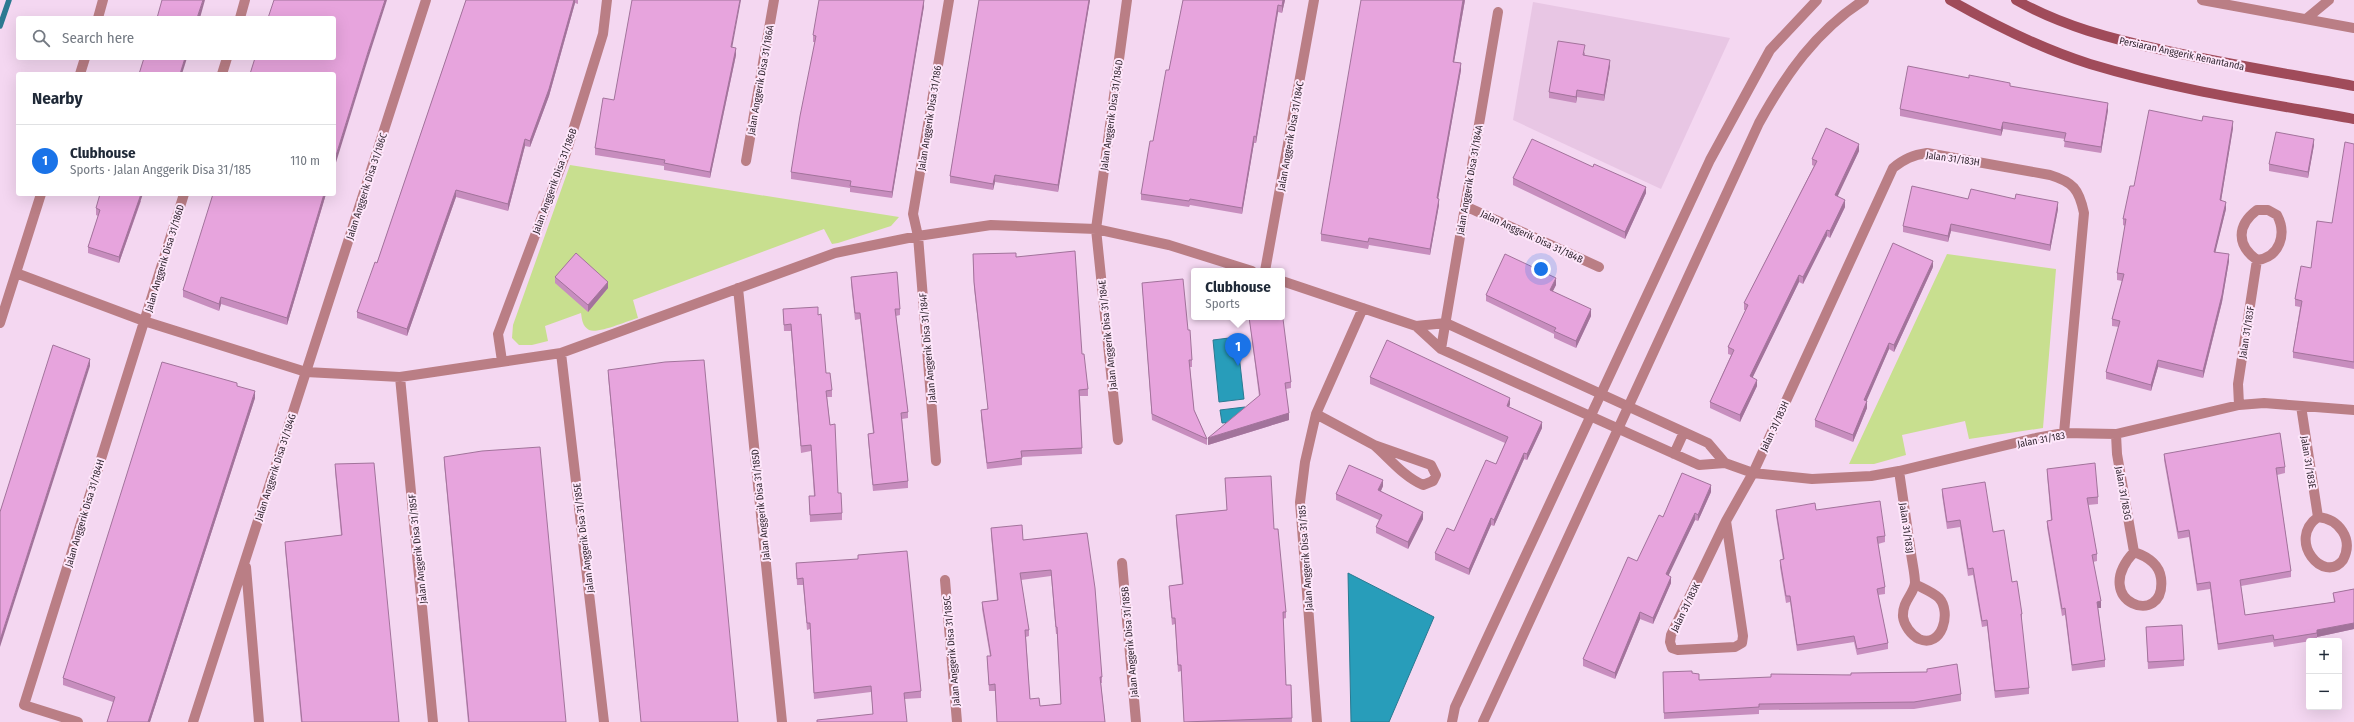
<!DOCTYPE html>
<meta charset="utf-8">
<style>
body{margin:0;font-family:"Fira Sans Condensed",sans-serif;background:#f2f2f3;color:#1f2937}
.controls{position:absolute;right:12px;bottom:12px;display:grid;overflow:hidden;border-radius:4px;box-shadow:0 4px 16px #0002}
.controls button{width:36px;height:36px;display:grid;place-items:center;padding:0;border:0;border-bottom:1px solid #e0e1e3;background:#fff;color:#1f2937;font:20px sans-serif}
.you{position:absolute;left:1541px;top:269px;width:14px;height:14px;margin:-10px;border:3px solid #fff;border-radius:50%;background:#1a73e8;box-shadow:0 0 0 6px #1a73e833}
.badge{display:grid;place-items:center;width:26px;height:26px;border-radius:50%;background:#1a73e8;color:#fff;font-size:13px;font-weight:700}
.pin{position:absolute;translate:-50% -33px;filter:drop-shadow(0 1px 2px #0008)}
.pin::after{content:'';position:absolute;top:21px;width:14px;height:12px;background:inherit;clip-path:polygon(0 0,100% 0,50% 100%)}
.popup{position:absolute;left:1191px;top:268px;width:94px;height:52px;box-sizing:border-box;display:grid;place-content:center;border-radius:4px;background:#fff;filter:drop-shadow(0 1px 3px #0005);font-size:13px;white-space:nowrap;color:#747a83}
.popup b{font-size:15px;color:#1f2937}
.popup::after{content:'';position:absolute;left:50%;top:100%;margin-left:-8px;border:8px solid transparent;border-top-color:#fff}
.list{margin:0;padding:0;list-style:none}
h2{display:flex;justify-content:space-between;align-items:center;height:52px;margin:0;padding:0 16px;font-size:17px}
h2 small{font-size:13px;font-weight:400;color:#747a83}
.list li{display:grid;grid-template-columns:26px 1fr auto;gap:12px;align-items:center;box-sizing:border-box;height:72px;padding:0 16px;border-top:1px solid #e0e1e3}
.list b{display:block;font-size:15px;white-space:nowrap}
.list p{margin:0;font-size:13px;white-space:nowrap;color:#747a83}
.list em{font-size:13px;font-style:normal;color:#747a83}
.icon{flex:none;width:22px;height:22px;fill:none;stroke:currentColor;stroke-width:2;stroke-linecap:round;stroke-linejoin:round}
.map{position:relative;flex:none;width:2354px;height:722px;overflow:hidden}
.search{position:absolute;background:#fff;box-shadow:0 4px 16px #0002;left:16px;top:16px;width:320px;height:44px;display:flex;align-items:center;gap:10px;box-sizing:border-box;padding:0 14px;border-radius:4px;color:#747a83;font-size:15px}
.panel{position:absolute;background:#fff;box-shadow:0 4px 16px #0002;left:16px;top:72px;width:320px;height:124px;border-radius:4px}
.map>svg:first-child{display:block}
.built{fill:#e8c6e4}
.green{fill:#c8df8f}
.water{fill:#289dba;stroke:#2b7991}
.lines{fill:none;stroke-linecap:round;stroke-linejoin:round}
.stream{stroke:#2b7991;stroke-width:5.5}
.minor{stroke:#ba7e85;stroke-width:10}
.tertiary{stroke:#ba7e85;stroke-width:10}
.secondary{stroke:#a04b5a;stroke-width:10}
.wall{fill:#c78dbe;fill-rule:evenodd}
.shaded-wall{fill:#a2739b}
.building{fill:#e7a4dd;stroke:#a2739b;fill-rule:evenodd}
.labels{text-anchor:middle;stroke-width:4;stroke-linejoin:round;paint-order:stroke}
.street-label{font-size:10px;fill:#312630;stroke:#fee7fb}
</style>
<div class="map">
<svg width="2354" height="722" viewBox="0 0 2354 722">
<rect width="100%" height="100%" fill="#f4d7f1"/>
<path class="built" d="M1533 2 1730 38 1661 189 1513 120Z"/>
<path class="green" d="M570 165 899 217 891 226 838 243 832 244 824 229 633 300 638 318C627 321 598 334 589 330 582 326 582 319 581 313L545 326 548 341 532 345H519L512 338 513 325Z
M1947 254 2056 269 2043 428 1969 439 1965 421 1902 435 1906 455 1874 464H1849Z"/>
<path class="water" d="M1237 337 1244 399 1219 402 1213 340Z
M1245 407 1247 421 1222 423 1220 410Z
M1348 573 1434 617 1389 722H1351Z"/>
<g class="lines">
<path class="stream" d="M0 26 9 0"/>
<path class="minor" d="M2202 0 2354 28
M98 18 103 0
M240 18 245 0
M2306 19 2329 0
M80 74 85 58
M222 74 227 58
M746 161 774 0
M1465 206 1599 267
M2257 210H2268L2277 215C2287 234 2280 257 2257 260 2236 245 2237 225 2257 210Z
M1265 271 1314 0
M16 273 144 321 306 372 400 377 561 353 835 253 918 236 991 225 1096 229 1169 245 1252 271
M1282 281 1416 326 1446 323 1708 443 1725 463
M738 288 782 722
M0 323 41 194
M1416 326 1441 349 1699 465 1725 463 1753 473 1812 479 1871 476 1899 471 2036 438 2064 433 2116 434 2239 405 2264 403 2354 410
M1441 349 1498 12
M561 353 604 722
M502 361 498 334 566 153 603 34 607 0
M400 377 433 722
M2239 405 2238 384 2257 260
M2301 406 2318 517
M1316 414 1374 445 1431 465 1436 475 1433 481 1423 485C1404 477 1390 459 1374 445
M2116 434 2117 454 2134 552
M1118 440 1096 229 1127 0
M1674 454 1684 432
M936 461 918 236 913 214 949 0
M1899 471C1903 499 1907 526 1911 553 1912 562 1915 574 1915 583 1914 594 1902 601 1903 617 1904 625 1911 635 1919 639 1942 649 1952 612 1939 598 1933 592 1922 588 1915 584
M2318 517C2339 519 2354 539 2343 560 2324 585 2286 540 2318 517Z
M1726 521 1743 636 1742 643 1735 647 1678 650 1672 648 1670 642 1671 635 1726 521 1753 473 1893 168C1904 159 1913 155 1927 153L2050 175C2073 182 2079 189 2084 213L2064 433
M2134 552C2146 556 2159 564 2161 578 2167 630 2088 602 2134 552Z
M1122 563 1136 722
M246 567 259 722
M945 580 957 722
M78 722 24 705 184 194
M193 722 426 0
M1317 722 1300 502 1305 462 1316 414 1363 308"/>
<path class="tertiary" d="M1452 722 1455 707 1710 160 1770 50 1817 0
M1483 722 1759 123C1786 74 1816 31 1864 0"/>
<path class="secondary" d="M1950 0C1994 25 2042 49 2090 64 2176 90 2266 103 2354 119
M2016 0C2062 26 2112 39 2163 50 2226 64 2290 74 2354 86"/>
</g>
<path class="wall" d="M466 0H578V4L575 3 549 96 530 147 525 146 508 211 456 197 407 336 357 318V312L377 263Z
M979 0H1090L1058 192 995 182 993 190 950 183V176Z
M1183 0H1285L1282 13 1278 12 1256 143H1254L1242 214 1190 205 1189 207 1141 200V194L1169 70Z
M1465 0 1454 62 1461 70 1438 199 1439 205 1430 255 1369 245 1368 249 1321 241V234Z
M924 6 892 198 850 192V188L791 179V172L815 42H813V35Z
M732 48 736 55 710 178 664 170V166L595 155V148L614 100Z
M1585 52V55L1610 66 1604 101 1577 97 1576 103 1549 98V92Z
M2010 86 2108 110 2101 153 2064 147 2065 139 2003 129 2001 136 1900 116V109Z
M2233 128 2221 201 2226 209 2215 252 2229 261 2222 302 2203 378 2158 367 2151 391 2106 379V372L2119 327 2112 326V319L2122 281 2117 280V273L2125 226 2123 225V219L2134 186Z
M2354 144V369L2293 358V352L2300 307 2295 306V299L2311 268 2332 223Z
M2314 145 2308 178 2269 171V164Z
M1859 151 1837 196 1845 207 1830 238 1827 236 1803 284 1799 282 1752 378 1757 386 1740 422 1710 408V402L1731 355 1728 354V347L1746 310H1744V303L1814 166 1812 165V159Z
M1593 167 1646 193 1625 239 1513 185V178Z
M283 194H326L287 325 221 304 219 311 183 297V290Z
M1968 199H2015L2058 209 2050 251 1951 231 1948 242 1903 232V226Z
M141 201 119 263 88 253V247L98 216 96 215V208Z
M973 254 1016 257 1082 354 1088 389V396H1080L1082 454 1022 457V465L987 469 981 417V410L988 409 974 288Z
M1933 267 1894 352 1889 349 1866 401 1867 408 1853 442 1815 427V420Z
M555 277 608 288 588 312 555 283Z
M851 277 900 309V315L896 316 908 412V418L902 419 908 481V488L873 491 868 440V434L873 433 860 319 855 320 851 284Z
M1142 283 1188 330 1192 360V367H1190L1194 410 1207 439V445L1152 420Z
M1556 285 1552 292 1591 316 1576 348 1554 338V334L1486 301V295Z
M783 309 818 315 826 373 832 390V397H827L838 493 842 513V520L810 522 809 496H814L811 451 801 453 791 331H784Z
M1249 317H1282L1291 382V388L1286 389 1289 420 1208 445 1259 396Z
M608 370 738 722H641L608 376Z
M1370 377 1510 404 1509 407 1542 428 1527 460 1524 459 1494 526 1491 525 1469 575 1435 560V553L1454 531 1496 464 1505 443 1370 384Z
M237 386 255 398 150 722H107L113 702 63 685V678Z
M2164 454 2285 467V473L2277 475 2291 571V577L2241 586 2245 615 2334 602 2333 593 2354 589V629L2317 637V640L2274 647 2273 642 2218 650 2210 589 2197 591 2189 537 2178 539 2164 460Z
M444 457 566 722H468L444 463Z
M335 464 399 722H301L285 549V542L341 535 335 471Z
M2047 469 2098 497V504L2088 505 2097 554V561L2093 562 2101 608H2098L2105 660V667L2072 671 2065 615 2062 616 2047 527V521L2051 520 2047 475Z
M1225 478 1274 529 1286 612V618L1283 619 1286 685H1291L1292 722H1184L1181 671 1178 672 1175 624 1172 625 1169 592V586L1182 584 1176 522V515L1227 510Z
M1383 486 1381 491 1423 519 1408 549 1376 533V527L1379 520 1336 500V494Z
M1942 489 1993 532 2012 582 2022 614V620L2021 621 2029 688V694L1995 698 1987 626 1982 627 1973 575 1968 576 1960 527 1947 529 1942 495Z
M1711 492 1698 521 1695 520 1668 575 1671 583 1653 624 1640 619 1615 679 1583 666V659L1637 561 1663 517Z
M1776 510H1816L1885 536V542L1878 544 1885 587V594L1878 595 1888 643V649L1857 655 1854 642 1797 651 1790 602 1786 603 1780 567V560H1783L1776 516Z
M991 528 1023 540 1087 533 1102 677V683H1101L1105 722H997L995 691H989L987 656H990L982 609V602L997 600 991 535ZM1051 576 1056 634H1057L1061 704 1040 706 1030 699 1026 637 1029 636V630L1021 580Z
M796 563 921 691V698L905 699 873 715 871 692 814 699 810 629 807 630 803 585H797Z
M2146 627 2184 660V666L2148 669Z
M1927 669 1961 694V701L1914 709 1759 710V714L1664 719 1663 672 1699 680 1927 672Z"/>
<path class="shaded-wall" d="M203 0H205L200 18H197Z
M385 0H387L368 59 334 169V162L368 52Z
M574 0H575V3L549 96 530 147V141Z
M740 0H741L731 54V47Z
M924 0V6L892 198V192Z
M1089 0H1090L1058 192V185Z
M1283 0H1285L1282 13V6Z
M1463 0H1465L1453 68V62Z
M1278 5V12L1256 143V137Z
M736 48V55L710 178V172Z
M185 58H187L182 74H180Z
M1610 60V66L1604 101V95Z
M1461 63V70L1437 205V198Z
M1577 90V97L1576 103V97Z
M2108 103V110L2101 153V147Z
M2233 121V128L2220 207V200Z
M2003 122V129L2001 136V130Z
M1254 136V143L1242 214V208Z
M525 139V146L508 211V204Z
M2314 139V145L2308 178V172Z
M1859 144V151L1835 202V195Z
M995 175V182L993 190V184Z
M1646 187V193L1625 239V232Z
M456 190V197L407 336V329Z
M141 194H143L119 263V257Z
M324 194H326L287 325V318Z
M1439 199V205L1430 255V249Z
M1845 200V207L1830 238V231Z
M2058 202V209L2050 251V245Z
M2226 202V209L2214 258V252Z
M1951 224V231L1948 242V236Z
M1827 230V236L1803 284V277Z
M2229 254V261L2222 302 2203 378V371Z
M1933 261V267L1894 352V345Z
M1799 275V282L1750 383V376Z
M1556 278V285L1550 297V290Z
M608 282V288L588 312V305Z
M221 297V304L219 311V304Z
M1591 309V316L1576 348V341Z
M1889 343V349L1864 407V400Z
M90 359V366L0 647V640Z
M2158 360V367L2151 391V385Z
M1757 380V386L1740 422V415Z
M255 391V398L150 722H148Z
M1510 398V404L1507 413V406Z
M1867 401V408L1853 442V435Z
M1289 413V420L1208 445V438Z
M1542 422V428L1527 460V454Z
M1524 453V459L1494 526V520Z
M1383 480V486L1378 497V490Z
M1711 485V492L1698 521V515Z
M1423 512V519L1408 549V542Z
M1695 513V520L1666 581V574Z
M1491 518V525L1469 575V569Z
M1671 577V583L1653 624V618Z
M2101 601V608H2097V602Z
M1640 612V619L1615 679V673Z
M2354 623V629L2317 637V630Z"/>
<path class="building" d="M162 0H203L197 18H157Z
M274 0H385L368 52 334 162V74H250L255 58H334V18H268Z
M466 0H574L549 89 530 141 525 139 508 204 456 190 407 329 357 312 375 262 377 263Z
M632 0H740L731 47 736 48 710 172 664 163 665 160 595 148 603 98 614 100Z
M819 0H924L892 192 850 186 851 181 791 172 800 116 816 36 813 35Z
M979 0H1089L1058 185 995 175 993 184 950 176Z
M1183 0H1283L1282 6 1278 5 1256 137 1254 136 1242 208 1190 199 1189 201 1141 194 1150 141H1153L1166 70H1169Z
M1361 0H1463L1453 62 1461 63 1437 198 1439 199 1430 249 1369 238 1368 242 1321 234Z
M1558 41 1585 45 1583 55 1610 60 1604 95 1577 90 1576 97 1549 92Z
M144 58H185L180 74H139Z
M1908 66 1969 78V75L2010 83V86L2108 103 2101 147 2064 141 2066 133 2003 122 2001 130 1900 109Z
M2149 110 2202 121 2203 116 2233 121 2220 200 2226 202 2214 252 2229 254 2222 295 2203 371 2158 360 2151 385 2106 372 2120 321 2112 319 2124 274 2117 273 2126 219H2123L2130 186H2134Z
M1826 128 1859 144 1835 195 1845 200 1830 231 1827 230 1803 277 1799 275 1750 376 1757 380 1740 415 1710 402 1734 350 1728 347 1748 305 1744 303 1817 161 1812 159Z
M2276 132 2314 139 2308 172 2269 164Z
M1532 139 1593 167 1594 164 1646 187 1625 232 1513 178Z
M2345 142 2354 144V362L2293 352 2302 301 2295 299 2301 266 2311 268 2317 221 2332 223Z
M1912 186 1968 199 1971 189 2015 199 2016 194 2058 202 2050 245 1951 224 1948 236 1903 226Z
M100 194H141L119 257 88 247 100 210 96 208Z
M213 194H324L287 318 221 297 219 304 183 290Z
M1893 243 1933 261 1894 345 1889 343 1864 400 1867 401 1853 435 1815 420Z
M1075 251 1082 354H1084L1088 389 1079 390 1082 448 1021 451 1022 458 987 463 981 410 988 409 974 282 973 254 1016 253V257Z
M576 253 608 282 588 305 555 277Z
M1505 254 1556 278 1550 290 1591 309 1576 341 1554 331 1556 328 1486 295Z
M897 272 900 309H895L908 412 901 413 908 481 873 485 868 434 874 433 860 313H855L851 277Z
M1183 279 1188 330H1190L1192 360H1189L1194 410 1207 439 1152 414 1142 283Z
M818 307V315L821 314 826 373H830L832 390 826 391 830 425 835 424 838 493H841L842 513 810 515 809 496H815L811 445 801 446 791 324 784 325 783 309Z
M1282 311 1291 382 1285 383 1289 413 1208 438 1260 395 1249 317H1282Z
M1387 340 1510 398 1507 406 1542 422 1527 454 1524 453 1494 520 1491 518 1469 569 1435 553 1447 528 1454 531 1486 460 1496 464 1508 437 1370 377Z
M53 345 90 359 0 640V512Z
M704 360 738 722H641L608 370 665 362Z
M162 362 237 383V386L255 391 148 722H107L115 697 63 678Z
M2280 433 2285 467 2276 468 2291 571 2240 580 2245 615 2335 602 2333 593 2354 589V623L2317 630V633L2274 640 2273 635 2218 644 2210 582 2197 584 2189 530 2178 532 2164 454Z
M540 447 566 722H469L444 457 482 451Z
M374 463 399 722H302L285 542 342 535 335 464Z
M2095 463 2098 497 2087 498 2097 554 2092 555 2101 601 2097 602 2105 660 2072 665 2065 608 2062 609 2047 521 2052 520 2047 469Z
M1349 465 1383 480 1378 490 1423 512 1408 542 1376 527 1382 515 1336 494Z
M1682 473 1711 485 1698 515 1695 513 1666 574 1671 577 1653 618 1640 612 1615 673 1583 659 1628 557 1637 561 1659 515 1663 517Z
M1271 476 1274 529H1278L1286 612H1283L1286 685H1291L1292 718 1184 722 1181 665H1178L1175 618H1172L1169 586 1183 584 1176 515 1227 510 1225 478Z
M1985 482 1993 532 2004 530 2012 582 2017 581 2022 614H2021L2029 688 1995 691 1987 620 1982 621 1973 568 1968 569 1960 520 1947 522 1942 489Z
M1880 501 1885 536 1877 537 1885 587 1877 589 1888 643 1857 649 1854 636 1797 645 1790 596H1786L1780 560 1784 559 1776 510 1815 503 1816 510Z
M1022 525 1023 540 1087 533 1095 588 1102 677H1100L1105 722H997L995 684 989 685 987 656H991L982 602 998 600 991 528ZM1051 570 1056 627H1057L1061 704 1040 706 1039 698 1030 699 1025 630H1029L1020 573Z
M907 551 921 691 904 693 907 722H817V720L873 714 871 686 814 693 810 623H807L803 578 797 579 796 563 858 559V555Z
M2182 625 2184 660 2148 662 2146 627Z
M1957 664 1961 694 1914 702 1759 704V707L1664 713 1663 672 1692 671V673L1699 674V680L1771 677V674L1851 675V673L1927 672V669Z"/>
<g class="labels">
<g class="street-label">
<text transform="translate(2182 53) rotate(12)" y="4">Persiaran Anggerik Renantanda</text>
<text transform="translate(760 80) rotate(-80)" y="4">Jalan Anggerik Disa 31/186A</text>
<text transform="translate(1111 115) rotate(-82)" y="4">Jalan Anggerik Disa 31/184D</text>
<text transform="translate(929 118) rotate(-81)" y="4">Jalan Anggerik Disa 31/186</text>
<text transform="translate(1290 136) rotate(-80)" y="4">Jalan Anggerik Disa 31/184C</text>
<text transform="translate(1953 158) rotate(8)" y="4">Jalan 31/183H</text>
<text transform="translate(1469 180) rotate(-80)" y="4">Jalan Anggerik Disa 31/184A</text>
<text transform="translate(554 181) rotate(-70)" y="4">Jalan Anggerik Disa 31/186B</text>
<text transform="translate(366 186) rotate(-72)" y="4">Jalan Anggerik Disa 31/186C</text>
<text transform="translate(1532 236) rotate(25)" y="4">Jalan Anggerik Disa 31/184B</text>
<text transform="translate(164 258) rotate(-73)" y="4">Jalan Anggerik Disa 31/186D</text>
<text transform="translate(2246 332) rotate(-81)" y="4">Jalan 31/183F</text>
<text transform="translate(1107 335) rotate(-96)" y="4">Jalan Anggerik Disa 31/184E</text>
<text transform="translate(927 348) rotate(-95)" y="4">Jalan Anggerik Disa 31/184F</text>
<text transform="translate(1774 426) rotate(-65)" y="4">Jalan 31/183H</text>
<text transform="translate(2041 439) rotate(-11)" y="4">Jalan 31/183</text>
<text transform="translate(2309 462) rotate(81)" y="4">Jalan 31/183E</text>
<text transform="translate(275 467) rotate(-72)" y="4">Jalan Anggerik Disa 31/184G</text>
<text transform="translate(2124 493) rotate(80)" y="4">Jalan 31/183G</text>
<text transform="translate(760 505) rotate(-96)" y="4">Jalan Anggerik Disa 31/185D</text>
<text transform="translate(84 513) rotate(-73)" y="4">Jalan Anggerik Disa 31/184H</text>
<text transform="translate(1907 528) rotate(82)" y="4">Jalan 31/183J</text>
<text transform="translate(583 538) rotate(-97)" y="4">Jalan Anggerik Disa 31/185E</text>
<text transform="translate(417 549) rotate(-96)" y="4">Jalan Anggerik Disa 31/185F</text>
<text transform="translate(1305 558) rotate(-94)" y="4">Jalan Anggerik Disa 31/185</text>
<text transform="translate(1685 607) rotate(-64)" y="4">Jalan 31/183K</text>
<text transform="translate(1129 642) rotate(-95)" y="4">Jalan Anggerik Disa 31/185B</text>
<text transform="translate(951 651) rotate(-95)" y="4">Jalan Anggerik Disa 31/185C</text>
</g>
</g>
</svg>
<div class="controls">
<button>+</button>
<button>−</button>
</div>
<div class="you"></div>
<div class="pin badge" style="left:1238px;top:366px">1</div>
<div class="popup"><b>Clubhouse</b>Sports</div>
<div class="search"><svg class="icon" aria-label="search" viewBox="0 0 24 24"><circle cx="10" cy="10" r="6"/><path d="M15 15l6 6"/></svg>Search here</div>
<section class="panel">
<h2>Nearby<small></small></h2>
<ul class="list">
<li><span class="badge">1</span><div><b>Clubhouse</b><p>Sports · Jalan Anggerik Disa 31/185</p></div><em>110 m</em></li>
</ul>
</section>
</div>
